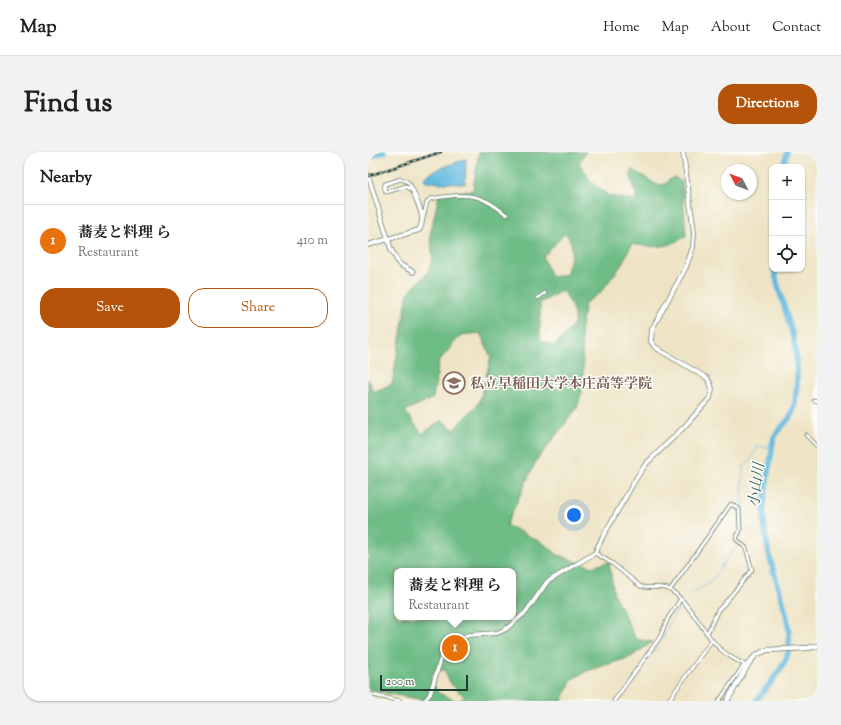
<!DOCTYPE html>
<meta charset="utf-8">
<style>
body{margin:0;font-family:"Sorts Mill Goudy","Noto Serif JP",serif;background:#f2f2f2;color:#202124}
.controls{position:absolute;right:12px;top:12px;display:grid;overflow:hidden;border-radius:8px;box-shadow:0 1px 3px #0004}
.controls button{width:36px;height:36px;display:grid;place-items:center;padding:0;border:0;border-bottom:1px solid #e0e0e0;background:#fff;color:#202124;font:20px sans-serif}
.compass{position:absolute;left:353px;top:12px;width:36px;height:36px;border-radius:50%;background:#fff;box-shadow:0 1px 3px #0004;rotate:311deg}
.scale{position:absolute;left:12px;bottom:10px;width:88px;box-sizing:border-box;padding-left:4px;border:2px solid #1f3d34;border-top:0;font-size:11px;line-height:14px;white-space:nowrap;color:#1f3d34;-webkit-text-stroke:3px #fdfcf7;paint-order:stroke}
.you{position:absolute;left:206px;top:363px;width:14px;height:14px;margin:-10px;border:3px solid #fff;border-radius:50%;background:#1a73e8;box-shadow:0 0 0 6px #1a73e833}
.badge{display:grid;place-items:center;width:26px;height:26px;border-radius:50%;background:#b45309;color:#fff;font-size:13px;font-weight:700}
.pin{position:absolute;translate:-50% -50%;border:2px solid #fff;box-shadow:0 1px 4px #0006}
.popup{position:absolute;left:26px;top:416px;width:122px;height:52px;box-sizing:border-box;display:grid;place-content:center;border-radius:8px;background:#fff;filter:drop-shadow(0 1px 3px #0005);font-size:13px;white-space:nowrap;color:#757577}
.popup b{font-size:15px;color:#202124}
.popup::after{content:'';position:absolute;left:50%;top:100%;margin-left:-8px;border:8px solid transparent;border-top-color:#fff}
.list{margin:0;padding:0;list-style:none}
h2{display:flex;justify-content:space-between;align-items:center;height:52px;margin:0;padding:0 16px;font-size:17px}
h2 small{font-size:13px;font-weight:400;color:#757577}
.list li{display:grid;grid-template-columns:26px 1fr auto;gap:12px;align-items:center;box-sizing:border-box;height:72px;padding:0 16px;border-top:1px solid #e0e0e0}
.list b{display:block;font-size:15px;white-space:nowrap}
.list p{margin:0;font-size:13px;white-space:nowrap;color:#757577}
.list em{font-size:13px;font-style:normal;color:#757577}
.actions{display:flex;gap:8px;padding:12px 16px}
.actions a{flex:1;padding:9px 0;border:1px solid #b45309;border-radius:16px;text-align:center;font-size:14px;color:#b45309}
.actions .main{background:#b45309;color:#fff}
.icon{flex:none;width:22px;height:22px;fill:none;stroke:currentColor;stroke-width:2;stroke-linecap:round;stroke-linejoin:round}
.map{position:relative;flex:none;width:449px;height:549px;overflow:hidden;border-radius:16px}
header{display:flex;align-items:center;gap:24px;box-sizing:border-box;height:56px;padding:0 20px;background:#fff;border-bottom:1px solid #e0e0e0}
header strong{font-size:19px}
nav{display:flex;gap:22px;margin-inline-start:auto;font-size:14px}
.intro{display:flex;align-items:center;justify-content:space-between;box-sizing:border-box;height:96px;padding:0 24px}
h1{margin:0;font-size:28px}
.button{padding:10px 18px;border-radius:16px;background:#b45309;color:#fff;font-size:14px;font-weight:700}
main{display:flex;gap:24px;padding:0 24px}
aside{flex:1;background:#fff;border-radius:16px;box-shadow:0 1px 3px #0004}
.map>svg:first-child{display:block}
.forest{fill:#6ebc86;stroke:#467c5d;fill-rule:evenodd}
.water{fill:#63bae0;stroke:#417c8a}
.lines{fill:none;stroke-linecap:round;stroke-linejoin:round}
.stream{stroke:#63bae0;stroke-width:1}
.river{stroke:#63bae0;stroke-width:5.5}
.minor-casing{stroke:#677767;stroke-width:4.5}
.tertiary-casing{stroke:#677767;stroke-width:5.5}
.secondary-casing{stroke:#677767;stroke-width:6}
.motorway-casing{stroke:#677767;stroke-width:7}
.minor{stroke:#fff;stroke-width:3}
.tertiary{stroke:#fff;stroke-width:4}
.secondary{stroke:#fff;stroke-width:4.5}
.motorway{stroke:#fff;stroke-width:5.5}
.rail-casing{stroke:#1f3d34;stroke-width:2.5}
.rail{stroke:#fdfcf7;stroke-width:1;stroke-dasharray:3;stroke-linecap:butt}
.labels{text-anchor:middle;stroke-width:3;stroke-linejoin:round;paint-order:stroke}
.education-label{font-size:14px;font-weight:bold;fill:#785e54;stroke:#fdfcf7;text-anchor:start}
.water-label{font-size:15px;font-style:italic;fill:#336268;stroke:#fdfcf7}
</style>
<header>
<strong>Map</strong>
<nav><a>Home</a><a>Map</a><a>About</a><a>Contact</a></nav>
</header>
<div class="intro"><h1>Find us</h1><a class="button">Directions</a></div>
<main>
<aside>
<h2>Nearby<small></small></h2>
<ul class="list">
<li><span class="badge" style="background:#e8710a">1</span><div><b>蕎麦と料理 ら</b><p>Restaurant</p></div><em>410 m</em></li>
</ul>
<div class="actions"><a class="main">Save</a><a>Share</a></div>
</aside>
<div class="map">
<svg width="449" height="549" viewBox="0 0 449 549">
<rect width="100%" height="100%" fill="#fdfcf7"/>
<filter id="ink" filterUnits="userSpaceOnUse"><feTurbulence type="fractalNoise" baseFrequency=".025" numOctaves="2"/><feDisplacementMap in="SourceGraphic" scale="8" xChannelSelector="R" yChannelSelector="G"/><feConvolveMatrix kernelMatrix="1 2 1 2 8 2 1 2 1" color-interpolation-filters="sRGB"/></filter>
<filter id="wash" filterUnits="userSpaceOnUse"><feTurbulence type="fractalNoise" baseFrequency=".012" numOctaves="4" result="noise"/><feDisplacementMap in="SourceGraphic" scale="16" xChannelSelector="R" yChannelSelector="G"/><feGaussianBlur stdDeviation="0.9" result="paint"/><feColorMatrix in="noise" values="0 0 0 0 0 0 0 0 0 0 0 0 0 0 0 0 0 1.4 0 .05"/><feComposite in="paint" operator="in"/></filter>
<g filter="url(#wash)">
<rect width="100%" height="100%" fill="#eee4c5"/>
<path class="forest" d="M111 0H218L211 11 224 31 241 44 270 49 263 25 264 17 289 33 298 32 301 28 306 25 314 30 318 84C298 97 287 96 264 92L252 115 232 141 217 151C216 160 213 170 213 179 214 208 219 227 209 256L168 309 138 373 175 391 190 403 224 415 241 410 246 442 268 487 284 490 263 505 219 519 204 527 194 549H62L28 543 0 537V227L5 240 24 232 40 141 60 120 65 105 62 83 71 43 105 38ZM197 81C210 97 201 105 199 122L185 125 182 122 175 105ZM195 138C200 147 210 163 205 173 202 179 190 189 186 194L172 188V151ZM112 181 123 205 111 251 96 266 86 278 74 268 54 282 37 259 65 246 71 209 93 183ZM29 419H145V465H29ZM76 517 83 532 97 545 90 549 70 541 62 524Z"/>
<path class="water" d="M98 7 97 32 58 30 56 26 58 24 70 17Z"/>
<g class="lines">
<path class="stream" d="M372 389C380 377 374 349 374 334 374 328 375 321 375 315L381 310 390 294 399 296 406 287
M317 448C325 436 332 439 342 430L370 391
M251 549 296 484 303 468 313 453"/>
<path class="river" d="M1 5 16 0
M415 15 419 0
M404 53 402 74 404 99
M388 549C398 536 411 522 418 507 429 478 409 435 402 406 398 390 395 372 396 355 397 338 400 321 403 304 404 299 404 292 406 286 412 272 425 269 427 251 431 223 429 193 420 167 415 150 409 134 406 117"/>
</g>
</g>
<g filter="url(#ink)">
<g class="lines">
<g class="minor-casing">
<path id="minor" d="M33 27C40 29 42 31 45 39L38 34 19 40C16 38 16 36 17 32Z
M55 67 59 50 62 47C79 44 102 40 118 49 125 52 132 58 139 63
M170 146 177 141
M446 248 449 249
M438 283 449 294
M227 401 245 412 272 434C281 438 291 433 300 437 319 446 335 480 350 495 358 503 369 509 379 514
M302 438 363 352 371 357 372 378 368 387 378 396 384 418 356 452 350 458 339 482
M0 542 32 549
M56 549 62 542
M246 549 292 485 300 466 312 448
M300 549 344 488
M351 549 376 513"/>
</g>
<g class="tertiary-casing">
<path id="tertiary" d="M0 23 23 97 31 112 45 120
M0 93 51 78C59 66 49 51 45 39
M62 542 74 503 80 494 87 488 101 483 129 481 138 477 158 460 179 430 227 401 234 386 269 325 278 312 317 274 342 246 344 237 342 231 339 226 293 199 286 194 283 189 284 177 318 115 325 95 326 80 315 0"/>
</g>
<g class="secondary-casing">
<path id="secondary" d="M359 549 381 511 388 503 399 498 440 496 449 494"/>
</g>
<g class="motorway-casing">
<path id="motorway" d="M0 548 3 549"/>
</g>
<use href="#minor" class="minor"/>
<use href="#tertiary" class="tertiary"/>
<use href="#secondary" class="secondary"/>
<use href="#motorway" class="motorway"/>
<g class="rail-casing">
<path id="rail" d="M0 24 73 0"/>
</g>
<use href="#rail" class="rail"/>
</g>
</g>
<defs>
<g id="school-ring" transform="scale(1.15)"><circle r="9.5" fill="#fdfcf7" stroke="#8d6e63" stroke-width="1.5"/><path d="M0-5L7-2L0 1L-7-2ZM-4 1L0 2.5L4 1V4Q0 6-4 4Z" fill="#8d6e63"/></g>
</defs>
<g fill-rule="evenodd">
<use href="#school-ring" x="86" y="231"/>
</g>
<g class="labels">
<g class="education-label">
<text x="102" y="236">私立早稲田大学本庄高等学院</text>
</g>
<g class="water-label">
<text transform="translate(388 333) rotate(-83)" y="5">小山川</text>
</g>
</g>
</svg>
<div class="controls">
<button>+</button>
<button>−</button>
<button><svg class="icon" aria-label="locate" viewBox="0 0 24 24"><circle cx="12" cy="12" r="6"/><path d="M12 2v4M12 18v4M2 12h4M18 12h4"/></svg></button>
</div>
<svg class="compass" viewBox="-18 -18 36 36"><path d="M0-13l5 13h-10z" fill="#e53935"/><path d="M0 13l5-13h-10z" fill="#757577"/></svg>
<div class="scale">200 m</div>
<div class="you"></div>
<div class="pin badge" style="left:87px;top:496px;background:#e8710a">1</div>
<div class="popup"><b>蕎麦と料理 ら</b>Restaurant</div>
</div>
</main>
